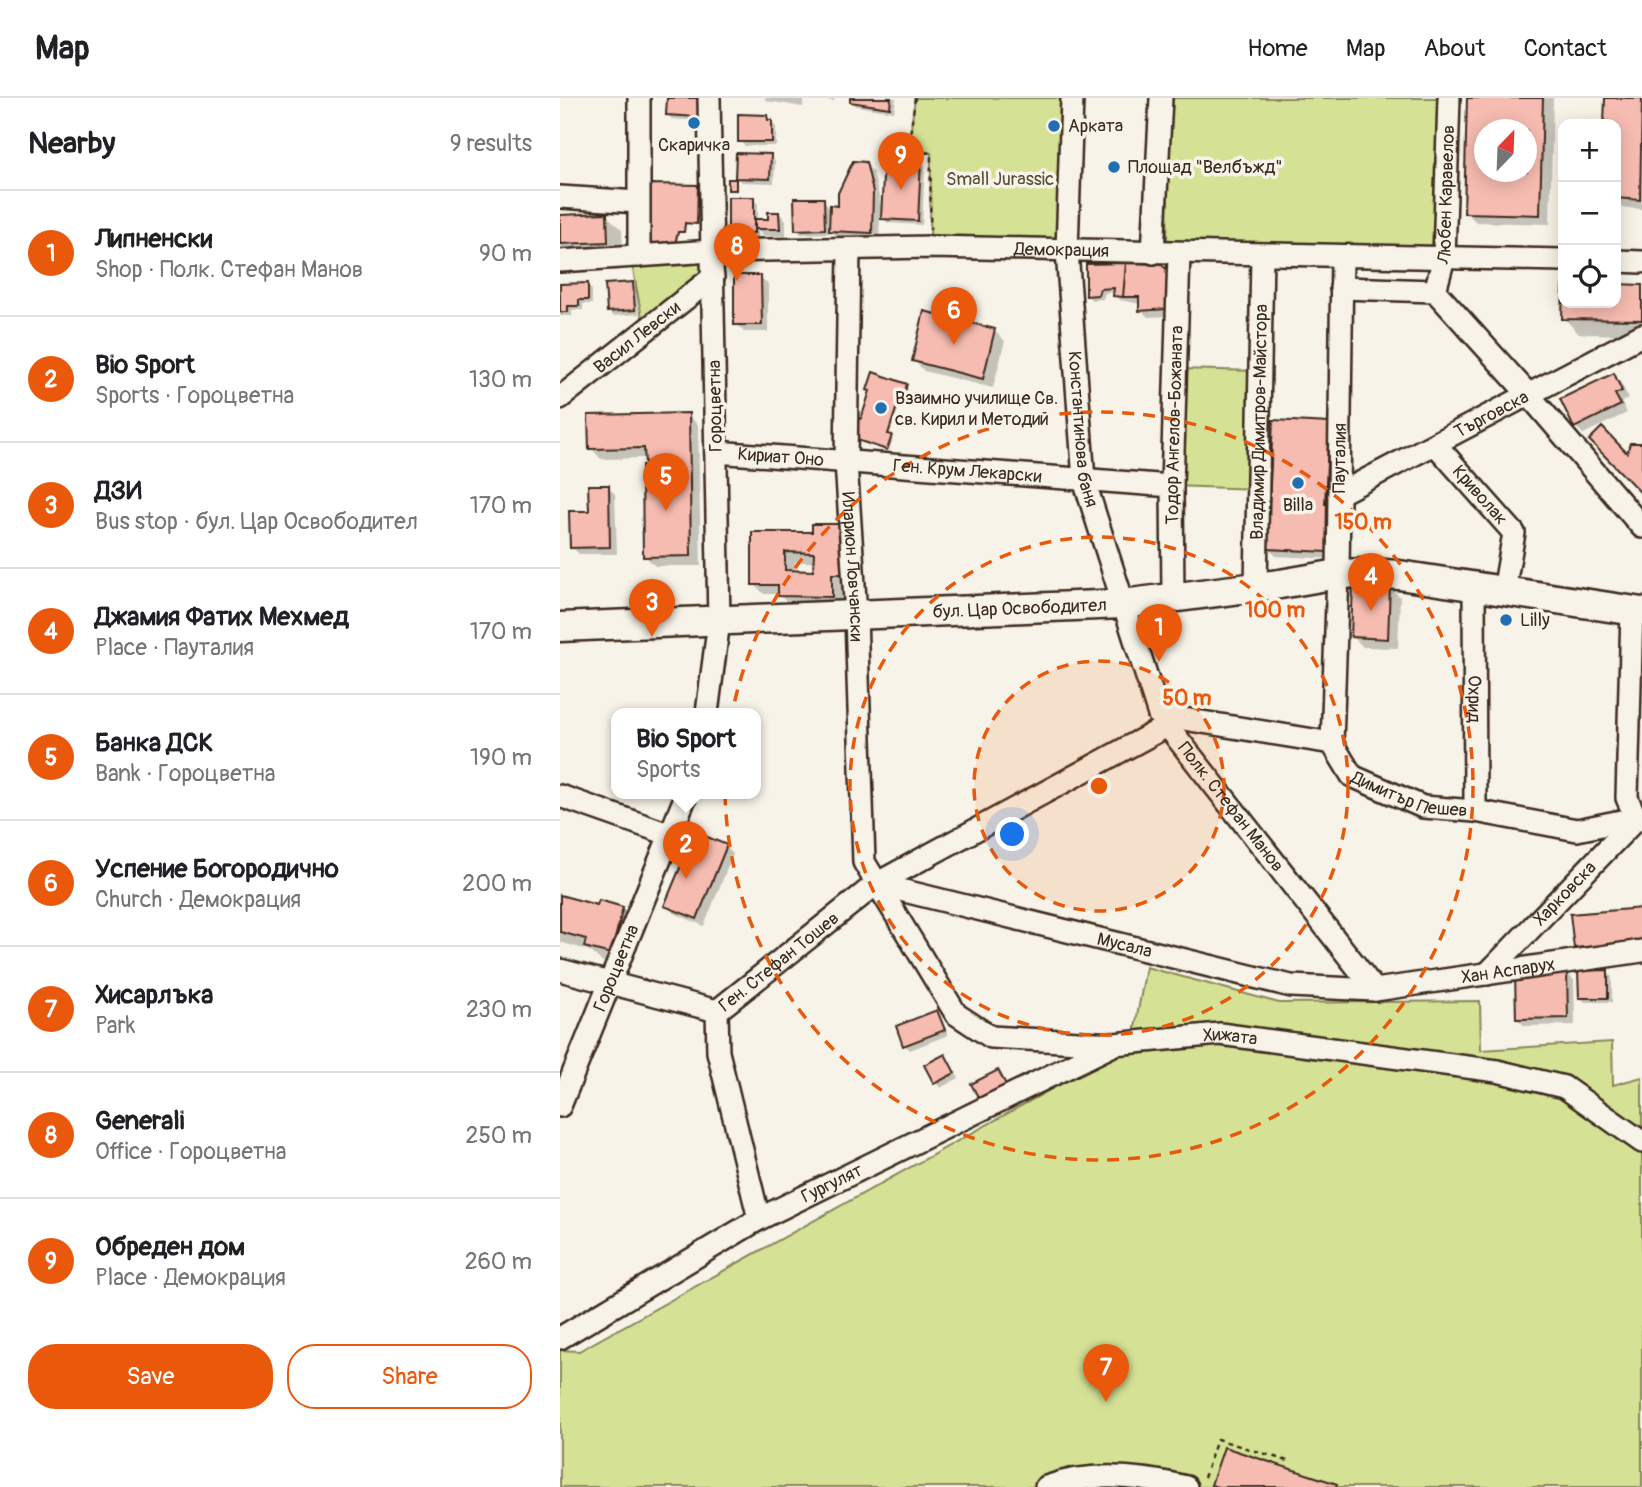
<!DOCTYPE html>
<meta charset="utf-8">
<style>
body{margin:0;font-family:Pangolin,sans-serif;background:#f6f6f6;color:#202124}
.controls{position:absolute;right:21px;top:21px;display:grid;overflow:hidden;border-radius:14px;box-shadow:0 4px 18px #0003}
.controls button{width:63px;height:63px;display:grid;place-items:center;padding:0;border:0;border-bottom:2px solid #e0e0e0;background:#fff;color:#202124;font:35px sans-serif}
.compass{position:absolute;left:914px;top:21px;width:63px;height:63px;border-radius:50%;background:#fff;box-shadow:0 4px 18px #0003;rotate:23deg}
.you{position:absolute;left:453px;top:737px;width:24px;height:24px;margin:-18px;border:5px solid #fff;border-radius:50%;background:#1a73e8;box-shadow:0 0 0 10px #1a73e833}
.badge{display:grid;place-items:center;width:46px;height:46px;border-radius:50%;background:#ea580c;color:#fff;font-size:23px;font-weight:700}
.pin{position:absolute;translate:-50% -58px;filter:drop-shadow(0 2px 4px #0008)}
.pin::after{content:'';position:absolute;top:37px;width:24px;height:21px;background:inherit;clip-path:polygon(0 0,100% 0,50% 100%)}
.popup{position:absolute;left:51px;top:610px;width:150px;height:91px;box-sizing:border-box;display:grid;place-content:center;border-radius:14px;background:#fff;filter:drop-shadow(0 2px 5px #0005);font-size:23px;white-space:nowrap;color:#757577}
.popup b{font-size:26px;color:#202124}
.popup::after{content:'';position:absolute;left:50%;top:100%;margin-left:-14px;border:14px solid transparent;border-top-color:#fff}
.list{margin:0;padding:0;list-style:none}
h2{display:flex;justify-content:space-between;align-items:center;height:91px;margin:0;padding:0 28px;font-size:30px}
h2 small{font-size:23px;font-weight:400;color:#757577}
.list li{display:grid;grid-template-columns:46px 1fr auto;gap:21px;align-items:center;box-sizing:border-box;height:126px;padding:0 28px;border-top:2px solid #e0e0e0}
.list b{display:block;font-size:26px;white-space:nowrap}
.list p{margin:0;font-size:23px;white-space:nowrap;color:#757577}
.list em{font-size:23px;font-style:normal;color:#757577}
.actions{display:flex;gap:14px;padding:21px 28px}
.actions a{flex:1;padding:16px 0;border:2px solid #ea580c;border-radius:28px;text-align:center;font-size:24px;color:#ea580c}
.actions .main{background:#ea580c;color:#fff}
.icon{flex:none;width:38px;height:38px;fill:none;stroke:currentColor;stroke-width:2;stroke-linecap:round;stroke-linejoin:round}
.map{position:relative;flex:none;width:1082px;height:1389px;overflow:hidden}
header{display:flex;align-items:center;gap:42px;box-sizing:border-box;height:98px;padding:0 35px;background:#fff;border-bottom:2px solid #e0e0e0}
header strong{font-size:33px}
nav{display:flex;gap:38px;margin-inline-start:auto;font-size:24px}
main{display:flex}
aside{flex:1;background:#fff}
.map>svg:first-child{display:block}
.green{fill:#d5e295;stroke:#88865a;stroke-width:2}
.shadow{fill:#0003;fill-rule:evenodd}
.building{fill:#f7bcb1;stroke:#3b2a1e;stroke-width:2;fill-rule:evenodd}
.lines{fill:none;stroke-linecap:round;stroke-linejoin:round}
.minor-casing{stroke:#3b2a1e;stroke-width:26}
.major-casing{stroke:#3b2a1e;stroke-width:33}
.path{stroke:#3b2a1e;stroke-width:2.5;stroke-dasharray:5 5;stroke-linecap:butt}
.minor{stroke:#f7f3e8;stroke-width:21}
.major{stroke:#f7f3e8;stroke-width:28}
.ring{fill:none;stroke:#e8590c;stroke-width:3.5;stroke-dasharray:12 9}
.poi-dot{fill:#1f6fb2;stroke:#f7f3e8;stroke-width:2.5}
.labels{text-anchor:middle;stroke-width:7;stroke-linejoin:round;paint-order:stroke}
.poi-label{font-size:18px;fill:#3b2a1e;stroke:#f7f3e8;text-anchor:start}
.park-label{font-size:18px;fill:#5a4f36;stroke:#f7f3e8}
.street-label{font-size:18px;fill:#3b2a1e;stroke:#f7f3e8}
.centre{fill:#e8590c;stroke:#f7f3e8;stroke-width:3.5}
.ring-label{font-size:21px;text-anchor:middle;font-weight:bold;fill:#e8590c;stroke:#f7f3e8;stroke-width:7;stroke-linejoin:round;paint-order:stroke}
</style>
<header>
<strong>Map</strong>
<nav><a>Home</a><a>Map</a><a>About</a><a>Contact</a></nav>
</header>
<main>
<aside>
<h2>Nearby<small>9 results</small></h2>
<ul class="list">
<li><span class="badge">1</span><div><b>Липненски</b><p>Shop · Полк. Стефан Манов</p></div><em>90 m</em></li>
<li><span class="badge">2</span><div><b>Bio Sport</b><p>Sports · Гороцветна</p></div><em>130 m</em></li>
<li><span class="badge">3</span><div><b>ДЗИ</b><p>Bus stop · бул. Цар Освободител</p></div><em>170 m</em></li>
<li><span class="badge">4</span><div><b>Джамия Фатих Мехмед</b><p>Place · Пауталия</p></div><em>170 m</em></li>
<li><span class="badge">5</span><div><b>Банка ДСК</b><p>Bank · Гороцветна</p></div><em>190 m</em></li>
<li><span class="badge">6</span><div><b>Успение Богородично</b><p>Church · Демокрация</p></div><em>200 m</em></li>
<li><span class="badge">7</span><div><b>Хисарлъка</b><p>Park</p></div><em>230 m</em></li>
<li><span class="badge">8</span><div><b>Generali</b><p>Office · Гороцветна</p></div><em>250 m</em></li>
<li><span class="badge">9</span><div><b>Обреден дом</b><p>Place · Демокрация</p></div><em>260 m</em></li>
</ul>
<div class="actions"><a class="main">Save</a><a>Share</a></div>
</aside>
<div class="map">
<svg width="1082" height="1389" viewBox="0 0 1082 1389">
<rect width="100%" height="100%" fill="#f7f3e8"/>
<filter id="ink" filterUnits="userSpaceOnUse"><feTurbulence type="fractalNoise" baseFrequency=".0143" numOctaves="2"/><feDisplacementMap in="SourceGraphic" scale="14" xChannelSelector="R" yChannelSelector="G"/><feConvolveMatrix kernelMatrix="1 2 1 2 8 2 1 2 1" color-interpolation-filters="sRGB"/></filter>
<g filter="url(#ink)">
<path class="green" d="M355 0H512L507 153 370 149 371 55 348 53Z
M609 0H883L879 153 607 145Z
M149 156 150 177 84 230 71 161Z
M616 271 700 273 698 391 612 388Z
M586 869 719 905 920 903 921 952 1052 944 1053 987 1082 979V1389H0V1252L19 1253 506 983 574 935Z"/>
<path class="shadow" d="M108 0H144L142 23 112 21 107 16Z
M204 0H244L243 9 207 3Z
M252 0H274V3Z
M292 0H336L334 14 296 8 292 3Z
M909 0H993L990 126 916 124 906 114ZM925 32H967V74H925Z
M1047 0H1082V111L1056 109V26H1046Z
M207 19 216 29V48H185L180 44Z
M210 58 215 63 214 85 182 84 177 80Z
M360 64 365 68 362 127 328 125 320 117 319 142 278 140 269 130V135L241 136 236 131 264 102 268 109H279L305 66 313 74 322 111Z
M137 88 139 90 138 127H126L125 135H119L116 150 93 149Z
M193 101 198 106V122H210L219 115 226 123V138H205L198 132V139H174L170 134Z
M46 117 62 132 63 159 0 161V119Z
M527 168 607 173 615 181 613 218 588 219 581 212V206L560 202 555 194 545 195 543 201 532 202 527 197Z
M200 179 208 186V234H184L176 226Z
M73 186 77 191 79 216 53 218 48 213Z
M0 187H27L32 192V206H23V212H12V218H0Z
M1056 188 1082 189V237L1019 236 1004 220V205H1056Z
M434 232 445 243 433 290 364 273 354 262Z
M1053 277 1061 285 1069 301 1061 304 1067 315 1023 336 1016 329Z
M346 288 348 290 344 301 342 300 329 338 333 341 329 353 295 341 302 323Z
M128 317 138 327 141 468H95L85 458 86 360 41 361 31 350Z
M768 327 775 334V461L716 458 709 451Z
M48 389 55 396 57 456H19L12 449Z
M194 435 254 436 296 485H282V508H230L219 496H204L194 486ZM235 464H255V475L235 474Z
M829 489 840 499 838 550 803 549 793 539Z
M166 749 173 756 144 828 114 815 107 808Z
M0 799 38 809 62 810 78 826 66 870 41 863 30 853 0 844Z
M1082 811V860L1031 864 1015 849Z
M1047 874 1052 879V904H1025L1020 899Z
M1006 875 1014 882 1015 927 965 928 957 921Z
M376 914 381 919 388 937 350 952 345 947Z
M384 958 399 980 380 990 366 968Z"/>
<path class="building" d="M107 0H139L138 19 106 17Z
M290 0H331L330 10 290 4Z
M907 0H983L980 117 904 115ZM925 32H967V74H925Z
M1045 0H1082L1080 102 1056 100V26H1044Z
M178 16 207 17 208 22H212V44H178Z
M176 55 211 56 210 81 175 80Z
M324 60 361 62 358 123 321 121Z
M293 63 306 64 313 94 312 135 269 133 270 107 278 108V95Z
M168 81H176V92H168Z
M90 86 138 87 137 126 125 125 124 134H118L114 149 89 148Z
M168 99H194V135H168Z
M234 100H264L265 131 235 132Z
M208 114H219L220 131H195V121H208Z
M47 115 48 144 0 146V117Z
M566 165 600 166 608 172 606 211 579 213V199H563Z
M566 165 563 199 553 198 554 190 540 191 538 197 526 198V166Z
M174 177H201L202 227H174Z
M73 184 75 212 47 214 45 186Z
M28 185V202H19V208H8V214H0V186Z
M1003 185V205H1056V186L1082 187V222L1002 221Z
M364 213 435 231 423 281 352 263Z
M313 274 347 286 343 300 340 299 328 336 332 337 327 352 291 340 298 320 301 321 310 293 307 292Z
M1054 275 1062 293 1055 296 1061 307 1014 330 1000 301Z
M129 315 131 458 83 459 82 367H85L84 350 29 351 28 317Z
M713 322 769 325 765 406H770L768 454 707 451Z
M1042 329 1067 355 1070 345H1082V392L1080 394 1029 342Z
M28 387H49L50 449 10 450 9 413H29Z
M252 426H286V476H272V499L218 498V487H192V434H252ZM225 454 254 455 253 473 225 472Z
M793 485 830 487 828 541 791 539Z
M135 734 167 747 137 821 104 808Z
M0 797 37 807 39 802 63 809 51 856 24 849 26 841 0 834Z
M1082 810V844L1014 850 1010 816Z
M1048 872V900H1019L1018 873Z
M1007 873 1008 920 956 921 955 874Z
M377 912 385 932 343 948 336 928Z
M385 956 395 975 374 986 364 967Z
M438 972 450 994 423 1008 411 986Z
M664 1349 777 1386 776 1389H658L651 1387Z"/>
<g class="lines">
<g class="minor-casing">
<g id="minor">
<path d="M79 0V158"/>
<path id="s1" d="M512 0 507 153 524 382 599 617 815 892"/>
<path d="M0 99 78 104"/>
<path id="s2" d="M289 151 286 364 296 517 304 764 396 916 431 939 554 946 660 936 937 973 1004 989 1082 1044"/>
<path d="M593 155 601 0"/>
<path id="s3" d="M0 163 152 153 370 149 1003 162"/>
<path d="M1056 163 1082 164"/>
<path d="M781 190 875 193 968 296 1082 429"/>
<path id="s4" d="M875 193 884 160 889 0"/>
<path id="s5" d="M0 300 153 179"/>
<path id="s6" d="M875 346 954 435 944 493"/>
<path id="s7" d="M156 354 612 388"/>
<path id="s8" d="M779 396 1082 237"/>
<path id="s9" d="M914 489 915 713"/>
<path id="s10" d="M696 490 702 156"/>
<path id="s11" d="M613 500 612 388 619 155"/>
<path d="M147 615 159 523 149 0"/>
<path id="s12" d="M599 617 772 645 792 678 863 709 915 713 1017 732 1076 720 1067 700 1072 512"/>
<path id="s13" d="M772 645 778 476 782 158"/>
<path d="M0 698 111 737"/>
<path id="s14" d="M316 786 731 888 815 892 1082 853"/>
<path d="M0 872 157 913"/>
<path id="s15" d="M927 876 1078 719"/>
<path id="s16" d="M0 1008 127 695"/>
<path id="s17" d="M199 1121 158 954 157 913 316 786 607 628"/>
<path id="s18" d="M0 1240 199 1121 551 948"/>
<path d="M486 1389C530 1373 581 1378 626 1389"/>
</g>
</g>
<g class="major-casing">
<g id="major">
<path id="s19" d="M0 529 563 506 720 486 778 476 808 475 839 477 1082 514"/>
</g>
</g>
<path class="path" d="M355 0 348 53 371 55 370 132
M644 1380 657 1341 731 1364"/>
<use href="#minor" class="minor"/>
<use href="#major" class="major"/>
</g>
</g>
<circle cx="539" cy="688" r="125" fill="#e8590c" fill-opacity=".12"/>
<g class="ring">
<circle cx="539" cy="688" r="125"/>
<circle cx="539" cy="688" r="249"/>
<circle cx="539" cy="688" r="374"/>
</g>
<g class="poi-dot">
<circle cx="134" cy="25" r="7"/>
<circle cx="494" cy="28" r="7"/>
<circle cx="554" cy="69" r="7"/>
<circle cx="321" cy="310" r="7"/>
<circle cx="738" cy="385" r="7"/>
<circle cx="946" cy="522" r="7"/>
</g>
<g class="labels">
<g class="poi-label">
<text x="508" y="34">Арката</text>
<text x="134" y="53" text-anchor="middle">Скаричка</text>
<text x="568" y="75">Площад "Велбъжд"</text>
<text x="335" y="306">Взаимно училище Св.<tspan x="335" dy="21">св. Кирил и Методий</tspan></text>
<text x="738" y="413" text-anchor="middle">Billa</text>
<text x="960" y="528">Lilly</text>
</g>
<g class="park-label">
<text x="440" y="87">Small Jurassic</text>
</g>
<g class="street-label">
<text dy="6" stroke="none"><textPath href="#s4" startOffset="98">Любен Kаравелов</textPath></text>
<text dy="6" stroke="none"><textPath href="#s3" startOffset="502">Демокрация</textPath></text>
<text dy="6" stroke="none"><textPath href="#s5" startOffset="98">Васил Левски</textPath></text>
<text transform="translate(155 308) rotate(-91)" y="6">Гороцветна</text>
<text dy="6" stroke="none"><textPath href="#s8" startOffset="172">Търговска</textPath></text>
<text dy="6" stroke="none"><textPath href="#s10" startOffset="166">Владимир Димитров-Майстора</textPath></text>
<text dy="6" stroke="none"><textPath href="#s11" startOffset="173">Тодор Ангелов-Божаната</textPath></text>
<text dy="6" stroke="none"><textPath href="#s1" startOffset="332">Константинова баня</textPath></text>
<text dy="6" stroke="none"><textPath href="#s7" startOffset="65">Кириат Оно</textPath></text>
<text dy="6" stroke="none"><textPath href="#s13" startOffset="285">Пауталия</textPath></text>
<text dy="6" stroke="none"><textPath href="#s7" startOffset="252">Ген. Крум Лекарски</textPath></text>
<text dy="6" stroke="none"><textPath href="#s6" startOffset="68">Криволак</textPath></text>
<text dy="6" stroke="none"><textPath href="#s2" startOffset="318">Иларион Ловчански</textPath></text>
<text dy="6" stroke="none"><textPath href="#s19" startOffset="460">бул. Цар Освободител</textPath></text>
<text dy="6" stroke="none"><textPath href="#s9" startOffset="112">Охрид</textPath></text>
<text dy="6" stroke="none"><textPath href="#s12" startOffset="275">Димитър Пешев</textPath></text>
<text dy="6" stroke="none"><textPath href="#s1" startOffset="746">Полк. Стефан Манов</textPath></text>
<text dy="6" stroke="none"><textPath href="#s15" startOffset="112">Харковска</textPath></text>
<text dy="6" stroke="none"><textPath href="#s14" startOffset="256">Мусала</textPath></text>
<text dy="6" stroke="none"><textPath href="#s17" startOffset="292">Ген. Стефан Тошев</textPath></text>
<text dy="6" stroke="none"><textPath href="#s16" startOffset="149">Гороцветна</textPath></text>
<text dy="6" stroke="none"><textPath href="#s14" startOffset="646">Хан Аспарух</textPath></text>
<text dy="6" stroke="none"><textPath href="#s2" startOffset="1073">Хижата</textPath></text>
<text dy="6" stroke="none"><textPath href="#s18" startOffset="313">Гургулят</textPath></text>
</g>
</g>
<circle cx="539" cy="688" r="10" class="centre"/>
<g class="ring-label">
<text x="803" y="431">150 m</text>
<text x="715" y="519">100 m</text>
<text x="627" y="607">50 m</text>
</g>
</svg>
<div class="controls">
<button>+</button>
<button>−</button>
<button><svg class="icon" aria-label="locate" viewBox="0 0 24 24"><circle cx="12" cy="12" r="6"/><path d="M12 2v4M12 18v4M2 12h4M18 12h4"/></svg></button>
</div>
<svg class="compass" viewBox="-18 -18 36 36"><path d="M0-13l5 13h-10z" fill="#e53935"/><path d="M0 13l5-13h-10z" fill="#757577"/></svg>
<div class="you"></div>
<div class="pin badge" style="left:599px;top:564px">1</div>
<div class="pin badge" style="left:126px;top:781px">2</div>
<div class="popup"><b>Bio Sport</b>Sports</div>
<div class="pin badge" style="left:92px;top:539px">3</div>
<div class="pin badge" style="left:811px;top:513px">4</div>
<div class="pin badge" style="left:106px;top:413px">5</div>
<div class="pin badge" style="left:394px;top:247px">6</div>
<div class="pin badge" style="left:546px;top:1304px">7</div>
<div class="pin badge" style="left:177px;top:183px">8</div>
<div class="pin badge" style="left:341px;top:92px">9</div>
</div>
</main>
